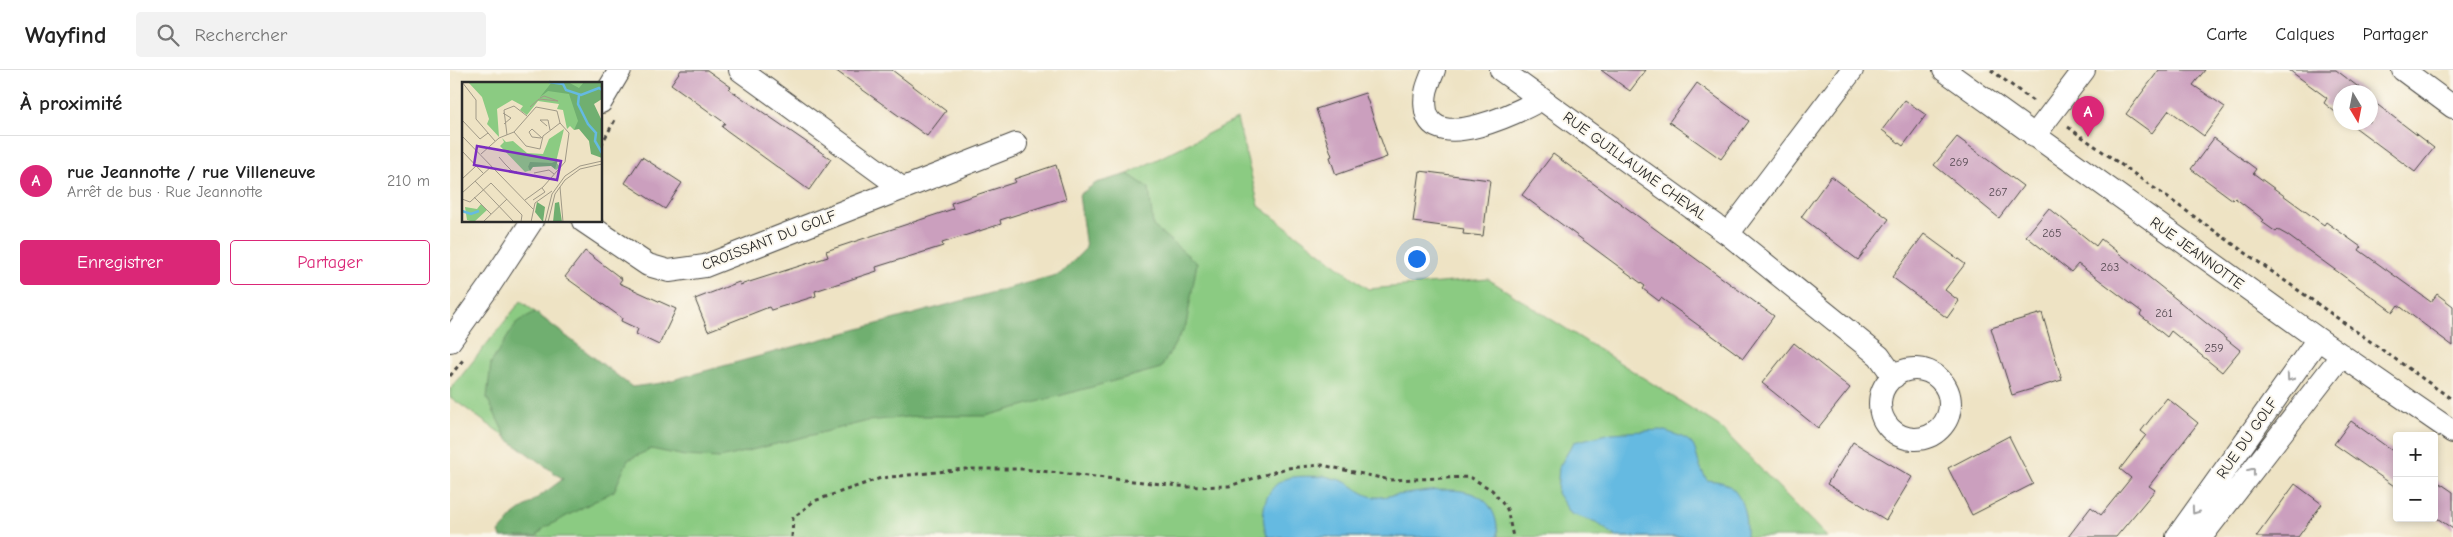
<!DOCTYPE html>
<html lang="fr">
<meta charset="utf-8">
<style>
body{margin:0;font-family:"Comic Neue",sans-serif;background:#f2f2f2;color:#222}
.controls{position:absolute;right:15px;bottom:15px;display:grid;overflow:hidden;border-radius:5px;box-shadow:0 2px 8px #0003}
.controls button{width:45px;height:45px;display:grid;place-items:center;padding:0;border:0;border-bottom:1px solid #e0e0e0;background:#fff;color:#222;font:25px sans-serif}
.compass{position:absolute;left:1883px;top:15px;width:45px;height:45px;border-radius:50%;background:#fff;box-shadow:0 2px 8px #0003;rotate:170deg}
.you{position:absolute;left:966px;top:188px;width:18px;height:18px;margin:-12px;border:4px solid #fff;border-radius:50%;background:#1a73e8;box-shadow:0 0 0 8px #1a73e833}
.badge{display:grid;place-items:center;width:32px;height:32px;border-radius:50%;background:#db2777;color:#fff;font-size:16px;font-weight:700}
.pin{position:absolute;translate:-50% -41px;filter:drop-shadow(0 1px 2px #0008)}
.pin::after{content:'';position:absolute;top:26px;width:18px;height:15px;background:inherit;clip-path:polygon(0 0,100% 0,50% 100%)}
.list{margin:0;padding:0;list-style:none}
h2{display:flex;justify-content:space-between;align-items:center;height:65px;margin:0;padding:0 20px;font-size:21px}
h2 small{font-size:16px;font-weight:400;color:#767676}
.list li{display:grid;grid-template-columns:32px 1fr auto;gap:15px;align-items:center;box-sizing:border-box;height:90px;padding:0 20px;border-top:1px solid #e0e0e0}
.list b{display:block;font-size:19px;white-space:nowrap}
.list p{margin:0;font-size:16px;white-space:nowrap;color:#767676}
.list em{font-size:16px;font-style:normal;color:#767676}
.actions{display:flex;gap:10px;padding:15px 20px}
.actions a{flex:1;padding:11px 0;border:1px solid #db2777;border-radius:5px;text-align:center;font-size:18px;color:#db2777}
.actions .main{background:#db2777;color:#fff}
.icon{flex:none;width:28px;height:28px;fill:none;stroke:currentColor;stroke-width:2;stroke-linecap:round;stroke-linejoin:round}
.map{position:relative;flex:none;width:2003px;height:467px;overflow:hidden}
header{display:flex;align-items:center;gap:30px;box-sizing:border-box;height:70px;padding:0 25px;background:#fff;border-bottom:1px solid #e0e0e0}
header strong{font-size:24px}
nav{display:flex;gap:28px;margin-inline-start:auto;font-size:18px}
.search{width:350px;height:45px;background:#f2f2f2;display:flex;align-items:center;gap:12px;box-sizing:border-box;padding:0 18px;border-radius:5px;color:#767676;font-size:19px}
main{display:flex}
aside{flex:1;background:#fff}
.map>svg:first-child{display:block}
.green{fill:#8bcb82;stroke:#5b7b56}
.forest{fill:#70af70;stroke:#4e6d4e}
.water{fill:#65bae1;stroke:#487286}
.building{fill:#cb9fbe}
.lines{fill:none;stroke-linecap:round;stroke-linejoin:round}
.minor-casing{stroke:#484742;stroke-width:24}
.path{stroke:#484742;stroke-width:3;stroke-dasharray:4 4;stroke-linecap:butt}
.minor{stroke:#fff;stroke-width:22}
.oneway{stroke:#a0a0a0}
.labels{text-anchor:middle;stroke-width:4;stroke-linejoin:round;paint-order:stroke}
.number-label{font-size:12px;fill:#534850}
.street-label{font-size:15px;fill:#2b2b2b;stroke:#fbf7ec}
.inset-river{fill:none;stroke:#65bae1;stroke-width:2.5}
.inset-road{fill:none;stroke:#a09987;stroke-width:1}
.view{fill:#7b2cbf;fill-opacity:0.15;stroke:#7b2cbf;stroke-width:2.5}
.inset-edge{fill:none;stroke:#2b2b2b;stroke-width:2.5}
</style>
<header>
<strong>Wayfind</strong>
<div class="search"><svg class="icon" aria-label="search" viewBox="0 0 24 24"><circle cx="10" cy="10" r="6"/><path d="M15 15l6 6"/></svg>Rechercher</div>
<nav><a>Carte</a><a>Calques</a><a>Partager</a></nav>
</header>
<main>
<aside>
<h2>À proximité<small></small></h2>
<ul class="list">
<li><span class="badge">A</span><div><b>rue Jeannotte / rue Villeneuve</b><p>Arrêt de bus · Rue Jeannotte</p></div><em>210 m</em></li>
</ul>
<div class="actions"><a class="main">Enregistrer</a><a>Partager</a></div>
</aside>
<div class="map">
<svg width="2003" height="467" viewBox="0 0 2003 467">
<rect width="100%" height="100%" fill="#fbf7ec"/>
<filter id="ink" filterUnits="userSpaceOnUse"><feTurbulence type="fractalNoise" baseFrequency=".02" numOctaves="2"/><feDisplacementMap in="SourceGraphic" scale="10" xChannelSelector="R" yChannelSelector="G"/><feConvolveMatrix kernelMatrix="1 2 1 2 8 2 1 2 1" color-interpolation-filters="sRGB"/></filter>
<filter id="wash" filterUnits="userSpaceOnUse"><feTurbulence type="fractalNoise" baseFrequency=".0096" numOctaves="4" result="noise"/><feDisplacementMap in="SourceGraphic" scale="20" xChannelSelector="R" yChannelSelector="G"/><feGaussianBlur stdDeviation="1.12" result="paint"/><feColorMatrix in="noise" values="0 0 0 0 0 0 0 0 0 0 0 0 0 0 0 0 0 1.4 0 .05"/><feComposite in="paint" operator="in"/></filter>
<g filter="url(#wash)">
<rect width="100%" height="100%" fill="#eee3c4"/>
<path class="green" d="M787 49 809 136 918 219 1038 209 1269 356 1377 467H67L113 408 0 327V320L71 231 220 347 746 193 654 116Z"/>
<path class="forest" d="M678 104 699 118 703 156 747 193 736 255 711 298 536 346H467L418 351 270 388 235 386 201 379 178 390 164 421 94 458 86 467H51L49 462 64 445 113 409 57 369 37 328 41 293 67 252 85 242 182 317 211 313 610 204 636 178 629 125 646 113Z"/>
<path class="water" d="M1211 360C1258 373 1237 377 1257 410 1263 411 1271 411 1276 414 1294 424 1297 449 1296 467H1166L1146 452 1121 444 1107 423 1109 397 1124 372 1161 363Z
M875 406C881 408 888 409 893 411 904 416 912 425 924 427 931 428 940 425 947 425 990 420 1047 406 1048 467H818C808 447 814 414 839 408 849 405 864 407 875 406Z"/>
<g id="blocks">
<path class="building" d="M231 0H257L281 17 279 19 381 89 359 120 272 57 275 53 221 14Z
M385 0H442L496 41 477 66Z
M1151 0H1196L1180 21Z
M1709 0H1755L1743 15 1775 37 1754 66 1719 40 1702 63 1676 44Z
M1839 0H1886L1915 22H1890V46L1874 33 1877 28Z
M1247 13 1299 51 1271 89 1219 52Z
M915 23 937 87 886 105 880 87 882 86 866 39Z
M1920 29 1984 78 1965 102 1898 52H1920Z
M1455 30 1476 45 1453 76 1432 60Z
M1507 67 1573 116 1549 148 1484 95Z
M1764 68 1806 99 1803 103 1874 155 1876 152 1911 177 1909 180 1981 232 1987 224 2003 236V276L1948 235 1943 242 1837 165 1828 160 1826 162 1812 152 1814 150 1785 128 1783 130 1741 99Z
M1103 84 1324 246 1293 288 1211 228 1209 231 1193 219 1195 216 1072 125Z
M192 87 232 113 215 139 175 113Z
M606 95 616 129 550 150 551 154 492 173 493 176 426 197 427 201 365 221 366 226 321 240 319 237 258 261 245 229 289 212 290 215 378 187 376 181 503 139 501 133 566 112 564 109Z
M970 101 1040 110 1033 166 1013 164 1014 159 963 152Z
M1381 106 1439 149 1408 190 1351 147Z
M1599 138 1646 176 1651 169 1790 280 1772 302 1721 261 1717 267 1690 245 1692 242 1628 194 1621 202 1576 166Z
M1474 164 1515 194 1495 220 1509 231 1497 248 1442 207Z
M135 181 172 209 169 213 226 239 209 275 186 264 188 259 171 251 172 248 115 207Z
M1592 243 1612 310 1562 325 1541 258Z
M1344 273 1400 318 1368 358 1312 313Z
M1717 328 1748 353 1699 416 1705 420 1666 467H1618L1641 437 1651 445 1681 408 1670 399 1696 365 1691 361Z
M1901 351 1947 384V418L1884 374Z
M1559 366 1583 414 1522 445 1498 398Z
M1403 372 1462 407 1436 450 1377 414Z
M1984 409 2003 422V459L1984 446Z
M1845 414 1872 434 1848 467H1806Z"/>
</g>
</g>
<g filter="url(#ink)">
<use href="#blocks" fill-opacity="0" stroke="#484742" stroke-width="1"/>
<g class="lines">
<g class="minor-casing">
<path id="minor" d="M290 0 453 119
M984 0C978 14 973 25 976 41 984 84 1070 41 1092 29
M1051 0 1278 164 1429 286 1444 307
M1494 0 1868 269 2003 362
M1953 0 2003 37
M151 32 170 0
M1584 66 1634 0
M133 151 198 195 219 201 255 196 566 74
M1278 164 1402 0
M0 271 38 218 82 151
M1430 334a35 35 0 1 1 70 0a35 35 0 1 1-70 0Z
M1727 467 1868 269
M1751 467 1892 285"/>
</g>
<path class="path" d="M1541 0 1583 31
M1618 57 2003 330
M151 75 165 50
M0 306 13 290
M342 467 343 448 364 431 431 408 515 399H572L739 417 779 416 837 398 872 395 940 410 1020 407 1042 420 1057 439 1063 467"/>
<use href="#minor" class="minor"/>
</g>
<defs><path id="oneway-chevron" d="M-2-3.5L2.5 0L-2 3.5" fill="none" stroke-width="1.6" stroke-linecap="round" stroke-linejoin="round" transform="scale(1.25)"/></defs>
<g class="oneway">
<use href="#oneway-chevron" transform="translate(1840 308) rotate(125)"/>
<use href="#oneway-chevron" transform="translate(1802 401) rotate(-52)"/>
<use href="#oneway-chevron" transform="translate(1745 441) rotate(125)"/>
</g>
</g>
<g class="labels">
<g class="number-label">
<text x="1509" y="96">269</text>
<text x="1548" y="126">267</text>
<text x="1602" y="167">265</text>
<text x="1660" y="201">263</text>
<text x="1714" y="247">261</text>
<text x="1764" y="282">259</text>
</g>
<g class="street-label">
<text transform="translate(1185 96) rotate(36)" y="5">RUE GUILLAUME CHEVAL</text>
<text transform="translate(319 170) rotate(-21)" y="5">CROISSANT DU GOLF</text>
<text transform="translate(1747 183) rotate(36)" y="5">RUE JEANNOTTE</text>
<text transform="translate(1797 368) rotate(-55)" y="5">RUE DU GOLF</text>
</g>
</g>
<g transform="translate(12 12)">
<rect width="140" height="140" fill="#eee3c4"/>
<path d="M6 0H122L117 41 112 48 108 44 105 47 101 28 95 27 97 22 76 19 65 33 58 28 61 24 50 18 35 27 37 55 25 42 27 37 20 15ZM102 47 94 80 98 85 94 88 88 82 66 85 69 88 63 90 38 64 42 60 40 56 44 60 51 59 65 71 81 72 87 57ZM19 122 25 128 12 140 5 138 3 125 15 127Z" fill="#8bcb82"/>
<path d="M90 0H106L117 6 122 0H140V17L132 22 140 39V76L129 72 127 59 117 47 112 48 116 39 107 12 86 9 78 15ZM96 78 93 87 89 84 71 85 68 89 66 85 68 80 90 81ZM75 120 83 125 81 140 73 130ZM97 120 100 140H91L93 121Z" fill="#70af70"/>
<path class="inset-river" d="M87 0 101 2 104 8 119 13 137 6 140 8M117 13 116 22 126 42 134 51 133 59 140 71M0 129 9 132 17 129"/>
<path class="inset-road" d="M0 0 14 18V37L33 59M68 25 77 17 96 19 82 14 78 16M41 31 49 36 42 42M0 38 18 57 26 51M85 44 78 38H86L88 48M52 50 64 64 78 67 81 54 98 41M45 53 42 28 52 24 65 34M0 54 71 127M79 56 70 55 67 50 70 47 80 56M0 69 21 91M19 72 37 56 52 50 74 25 95 29 98 41 107 51 103 80 81 105 63 118M37 75 43 82 52 91 55 90 50 89M72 91 87 88 92 92M0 97 14 84M13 99 52 140M98 105 101 140M0 111 30 84M12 115 29 132M0 117 8 120 29 101 60 133 59 140M71 118 83 110 80 106M73 121 90 109M21 140 45 117M69 140 73 121M83 140 90 112 103 94 118 84 140 79M86 140 93 112 103 98 118 87 140 82"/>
<path class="view" d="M15 64 99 79 95 98 12 83Z"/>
<rect width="140" height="140" class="inset-edge"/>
</g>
</svg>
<div class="controls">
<button>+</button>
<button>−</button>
</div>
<svg class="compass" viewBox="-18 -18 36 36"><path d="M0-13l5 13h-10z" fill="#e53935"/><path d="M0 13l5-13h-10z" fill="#767676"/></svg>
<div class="you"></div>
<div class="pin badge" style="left:1638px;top:67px">A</div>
</div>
</main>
